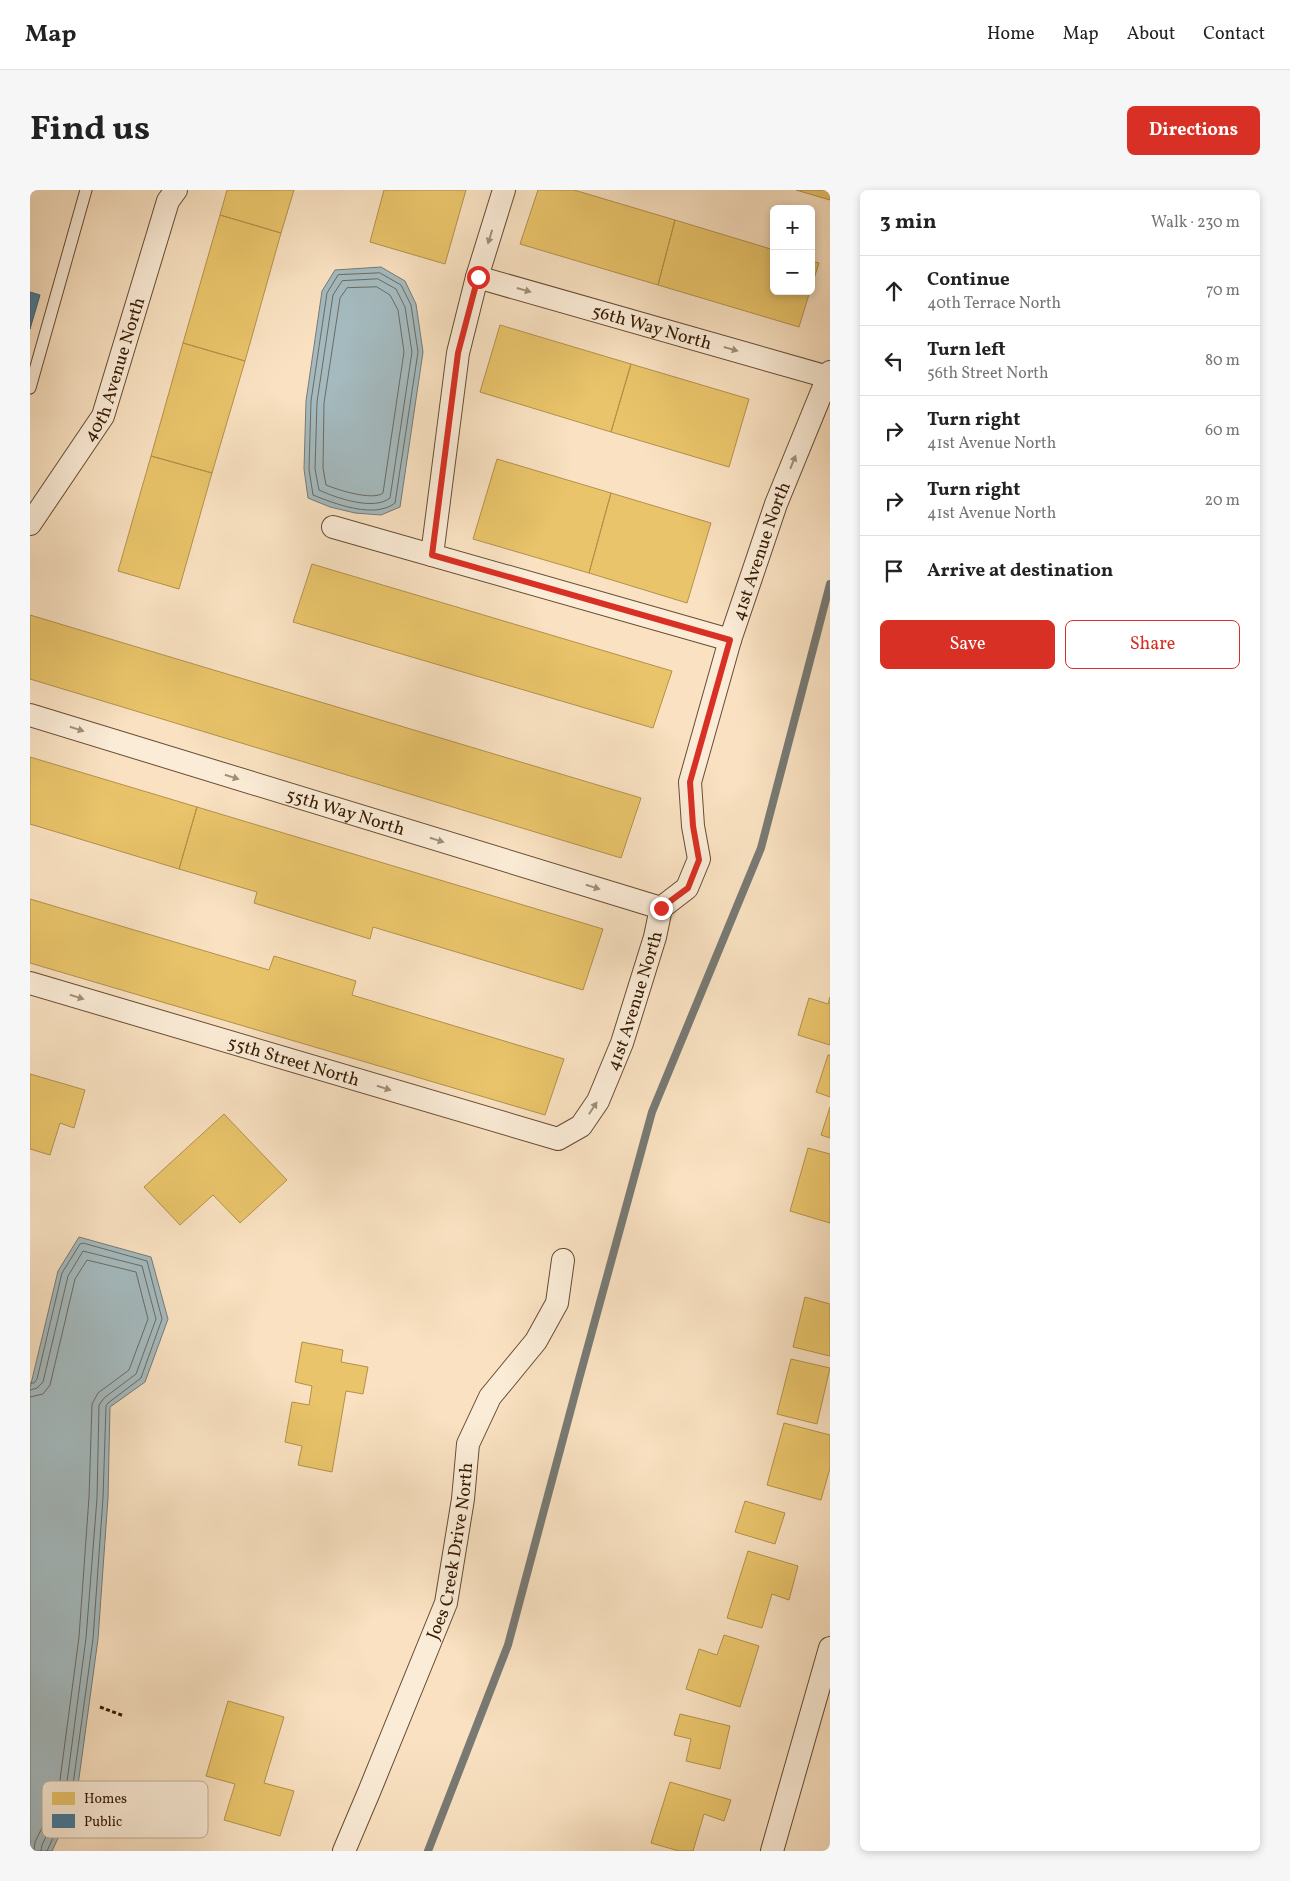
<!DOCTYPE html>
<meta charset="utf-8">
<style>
body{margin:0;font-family:Vollkorn,serif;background:#f6f6f6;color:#222}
.controls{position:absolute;right:15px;top:15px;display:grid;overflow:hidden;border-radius:8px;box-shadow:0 2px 8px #0003}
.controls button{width:45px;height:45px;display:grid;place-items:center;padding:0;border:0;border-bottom:1px solid #e0e0e0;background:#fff;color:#222;font:25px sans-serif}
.stop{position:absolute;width:15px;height:15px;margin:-11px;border:4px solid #d93025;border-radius:50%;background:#fff}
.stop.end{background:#d93025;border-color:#fff;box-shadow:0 1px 5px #0008}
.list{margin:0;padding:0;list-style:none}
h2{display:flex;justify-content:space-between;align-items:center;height:65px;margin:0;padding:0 20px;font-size:21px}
h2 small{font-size:16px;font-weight:400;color:#767676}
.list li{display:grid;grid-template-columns:32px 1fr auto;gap:15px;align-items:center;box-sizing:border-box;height:70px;padding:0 20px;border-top:1px solid #e0e0e0}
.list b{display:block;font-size:19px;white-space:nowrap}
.list p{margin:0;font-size:16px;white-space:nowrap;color:#767676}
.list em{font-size:16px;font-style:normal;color:#767676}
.actions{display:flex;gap:10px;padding:15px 20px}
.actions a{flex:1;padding:11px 0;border:1px solid #d93025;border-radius:8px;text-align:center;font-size:18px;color:#d93025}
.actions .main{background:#d93025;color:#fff}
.icon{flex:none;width:28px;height:28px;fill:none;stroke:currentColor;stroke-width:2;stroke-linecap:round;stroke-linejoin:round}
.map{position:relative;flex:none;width:800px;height:1661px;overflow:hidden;border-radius:8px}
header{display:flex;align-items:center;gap:30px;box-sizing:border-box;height:70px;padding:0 25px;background:#fff;border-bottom:1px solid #e0e0e0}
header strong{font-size:24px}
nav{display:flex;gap:28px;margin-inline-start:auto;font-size:18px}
.intro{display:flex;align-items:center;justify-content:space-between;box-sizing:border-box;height:120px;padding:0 30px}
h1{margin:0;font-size:35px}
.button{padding:12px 22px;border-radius:8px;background:#d93025;color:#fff;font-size:18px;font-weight:700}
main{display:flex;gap:30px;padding:0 30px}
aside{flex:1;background:#fff;border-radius:8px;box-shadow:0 2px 8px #0003}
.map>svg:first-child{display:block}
.water{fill:#a4babf;stroke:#787a74}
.homes{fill:#e9c46a;stroke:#b3914b}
.public{fill:#457b9d;stroke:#405e6f}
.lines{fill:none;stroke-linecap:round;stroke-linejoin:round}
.shore{stroke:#6c6a61;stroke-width:1}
.stream{stroke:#787a74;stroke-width:8}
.service-casing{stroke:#664c32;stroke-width:13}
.minor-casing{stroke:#664c32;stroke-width:24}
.path{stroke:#351b03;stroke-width:3;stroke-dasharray:4 2.5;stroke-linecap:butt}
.service{stroke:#fbecd7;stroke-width:11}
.minor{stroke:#fbecd7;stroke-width:22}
.oneway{fill:#a28e78}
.route{stroke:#d93025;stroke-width:6}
.labels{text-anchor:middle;stroke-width:5;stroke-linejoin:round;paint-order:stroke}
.street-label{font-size:18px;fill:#351b03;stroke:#fbecd7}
.key{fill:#fbecd7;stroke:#c0ad97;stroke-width:1}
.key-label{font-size:14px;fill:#351b03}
</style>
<header>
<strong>Map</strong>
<nav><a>Home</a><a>Map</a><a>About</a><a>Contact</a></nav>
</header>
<div class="intro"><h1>Find us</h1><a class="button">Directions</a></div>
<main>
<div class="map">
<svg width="800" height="1661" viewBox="0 0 800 1661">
<rect width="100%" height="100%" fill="#f9e1c1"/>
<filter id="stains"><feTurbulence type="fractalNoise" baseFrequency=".004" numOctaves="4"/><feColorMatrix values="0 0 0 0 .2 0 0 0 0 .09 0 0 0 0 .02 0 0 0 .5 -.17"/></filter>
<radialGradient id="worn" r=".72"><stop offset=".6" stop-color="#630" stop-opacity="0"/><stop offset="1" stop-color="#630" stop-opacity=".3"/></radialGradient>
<path class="water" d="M351 77 375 91 386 114 393 162 370 317 351 325 325 323 300 317 278 308 274 279 276 211 292 101 305 80Z
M49 1047 121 1067 138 1129 115 1192 80 1217 78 1308 68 1449 46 1610 22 1661H0V1198L28 1081Z"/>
<path class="homes" d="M197 0H264L251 43 190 25Z
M354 0H436L415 74 340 52Z
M508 0H544L645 30 628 95 490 54Z
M766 0H800V10Z
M190 25 251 43 215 171 153 153Z
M645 30 744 60V101H780L769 137 628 95Z
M781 71 789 73 781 98Z
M470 135 601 174 581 242 450 202Z
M153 153 215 171 182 283 121 266Z
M601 174 719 209 699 277 581 242Z
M121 266 182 283 149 399 88 381Z
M467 269 581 303 559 383 443 349Z
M581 303 681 333 657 413 559 383Z
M282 374 642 481 623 538 263 432Z
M0 425 611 608 591 668 0 489Z
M0 567 167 617 149 679 0 634Z
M167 617 573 739 553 800 343 737 340 749 224 713 227 702 149 679Z
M0 709 239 780 244 766 326 791 322 805 534 869 515 925 0 773Z
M800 807V855L768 845 779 808 798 814Z
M798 865H800V907L786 902Z
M0 884 55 900 44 938 30 933 20 965 0 959Z
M800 917V948L791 945Z
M194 924 257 990 210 1033 183 1005 150 1035 114 997Z
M778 958 800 964V1033L760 1021Z
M775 1107 800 1114V1166L763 1157Z
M272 1152 313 1160 311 1172 338 1177 333 1204 316 1201 302 1282 268 1275 272 1256 255 1252 262 1212 279 1215 282 1196 265 1192Z
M761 1169 800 1178 787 1234 747 1224Z
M754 1233 800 1245V1278L791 1310 737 1295Z
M715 1311 755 1323 745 1354 705 1342Z
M718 1361 768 1376 759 1410 742 1404 732 1438 697 1428Z
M694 1445 729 1456 710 1517 656 1499 669 1459 687 1465Z
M198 1511 254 1527 234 1593 264 1601 250 1646 194 1630 205 1594 176 1586Z
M650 1524 700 1536 690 1579 656 1571 661 1549 644 1545Z
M640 1592 701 1610 694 1631 674 1624 663 1661H649L621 1653Z"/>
<path class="public" d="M0 102 10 105 0 139Z"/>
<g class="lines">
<path class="shore" d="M350 83 371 95 381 115 388 162 365 313C345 329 305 314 283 305L279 279 281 211 297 103 308 85Z
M348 89 366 99 375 117 382 162 360 308C344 321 306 308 289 300L285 279 287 212 303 105 312 91Z
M347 97 360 105 368 120 374 162 353 303C343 311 308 300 296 295L293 278 294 213 310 108 317 98Z
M0 1193H4L7 1189 32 1083 50 1054 53 1053 117 1071 132 1129 111 1188 78 1213 76 1216 73 1308 63 1449 41 1609 17 1661
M0 1200 7 1198 13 1192 38 1086 53 1061 112 1076 126 1129 106 1184 74 1208 69 1215 67 1308 56 1448 35 1607 12 1655 11 1661
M0 1207 13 1204 20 1195 45 1089 57 1070 106 1082 118 1129 99 1180 68 1203 62 1214 59 1307 49 1447 28 1605 5 1652 4 1661"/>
<path class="stream" d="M398 1661 478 1455 549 1189 622 922 731 658 800 394"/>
<g class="service-casing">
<path id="service" d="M0 198 56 0"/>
</g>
<g class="minor-casing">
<g id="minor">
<path id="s1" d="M447 87 798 187"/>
<path id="s2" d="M0 334 73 226 138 11 146 0"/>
<path d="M303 337 700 450"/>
<path d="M402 365 428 163 447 87 474 0"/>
<path id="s3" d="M0 525 631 718"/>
<path id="s4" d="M0 793 528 949 551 936 568 911 592 853 625 747 631 718 657 698 669 669 663 636 660 592 700 450 746 314 800 182"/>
<path id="s5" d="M314 1661 339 1602 416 1413 433 1309 438 1254 460 1207 506 1151 527 1113 533 1070"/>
<path d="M742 1661 800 1458"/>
</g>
</g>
<path class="path" d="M70 1517 94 1526"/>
<use href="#service" class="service"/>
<use href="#minor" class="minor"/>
</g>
<defs><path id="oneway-solid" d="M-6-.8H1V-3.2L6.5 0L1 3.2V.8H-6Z" transform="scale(1.25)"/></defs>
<g class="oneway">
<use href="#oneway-solid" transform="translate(460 47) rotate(107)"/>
<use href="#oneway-solid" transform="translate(494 100) rotate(16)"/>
<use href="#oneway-solid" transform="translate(701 159) rotate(16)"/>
<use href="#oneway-solid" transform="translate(763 272) rotate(-68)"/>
<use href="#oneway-solid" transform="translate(47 539) rotate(17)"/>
<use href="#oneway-solid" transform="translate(202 587) rotate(17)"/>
<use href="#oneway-solid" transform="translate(407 650) rotate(17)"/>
<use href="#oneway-solid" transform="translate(563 697) rotate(17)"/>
<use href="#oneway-solid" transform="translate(47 807) rotate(17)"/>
<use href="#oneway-solid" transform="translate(354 898) rotate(17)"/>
<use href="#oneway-solid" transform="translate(563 918) rotate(-57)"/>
</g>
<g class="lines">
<path class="route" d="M448 87 428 163 402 365 700 450 660 592 663 636 669 670 658 698 631 718"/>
</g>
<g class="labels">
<g class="street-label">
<text dy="6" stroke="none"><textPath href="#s1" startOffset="182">56th Way North</textPath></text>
<text dy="6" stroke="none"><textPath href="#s2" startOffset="178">40th Avenue North</textPath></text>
<text dy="6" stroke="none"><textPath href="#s4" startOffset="1194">41st Avenue North</textPath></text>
<text dy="6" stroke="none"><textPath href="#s3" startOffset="330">55th Way North</textPath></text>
<text dy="6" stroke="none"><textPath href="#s4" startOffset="714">41st Avenue North</textPath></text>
<text dy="6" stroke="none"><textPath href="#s4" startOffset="275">55th Street North</textPath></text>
<text dy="6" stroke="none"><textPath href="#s5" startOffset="320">Joes Creek Drive North</textPath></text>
</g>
</g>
<rect x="12" y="1591" width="166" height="57" rx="8" class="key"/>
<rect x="22" y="1602" width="23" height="13" fill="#e9c46a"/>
<rect x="22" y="1624" width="23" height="14" fill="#457b9d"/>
<g class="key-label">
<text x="54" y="1613">Homes</text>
<text x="54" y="1636">Public</text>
</g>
<rect width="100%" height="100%" filter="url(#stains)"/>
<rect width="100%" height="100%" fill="url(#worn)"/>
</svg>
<div class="controls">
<button>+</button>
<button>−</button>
</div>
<div class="stop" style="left:448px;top:87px"></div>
<div class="stop end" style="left:631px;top:718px"></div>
</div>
<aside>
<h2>3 min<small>Walk · 230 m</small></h2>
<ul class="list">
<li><svg class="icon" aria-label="ahead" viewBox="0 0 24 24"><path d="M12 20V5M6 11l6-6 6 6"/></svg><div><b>Continue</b><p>40th Terrace North</p></div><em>70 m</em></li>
<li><svg class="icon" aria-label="left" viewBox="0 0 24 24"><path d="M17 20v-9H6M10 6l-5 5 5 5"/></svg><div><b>Turn left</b><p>56th Street North</p></div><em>80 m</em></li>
<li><svg class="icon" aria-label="right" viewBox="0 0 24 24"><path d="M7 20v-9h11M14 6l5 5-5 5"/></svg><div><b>Turn right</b><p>41st Avenue North</p></div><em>60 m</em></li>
<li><svg class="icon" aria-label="right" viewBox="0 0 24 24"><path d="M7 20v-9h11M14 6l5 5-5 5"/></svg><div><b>Turn right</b><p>41st Avenue North</p></div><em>20 m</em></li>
<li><svg class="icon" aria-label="arrive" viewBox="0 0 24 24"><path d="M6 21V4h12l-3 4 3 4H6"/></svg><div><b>Arrive at destination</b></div></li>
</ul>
<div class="actions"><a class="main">Save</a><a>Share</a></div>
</aside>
</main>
